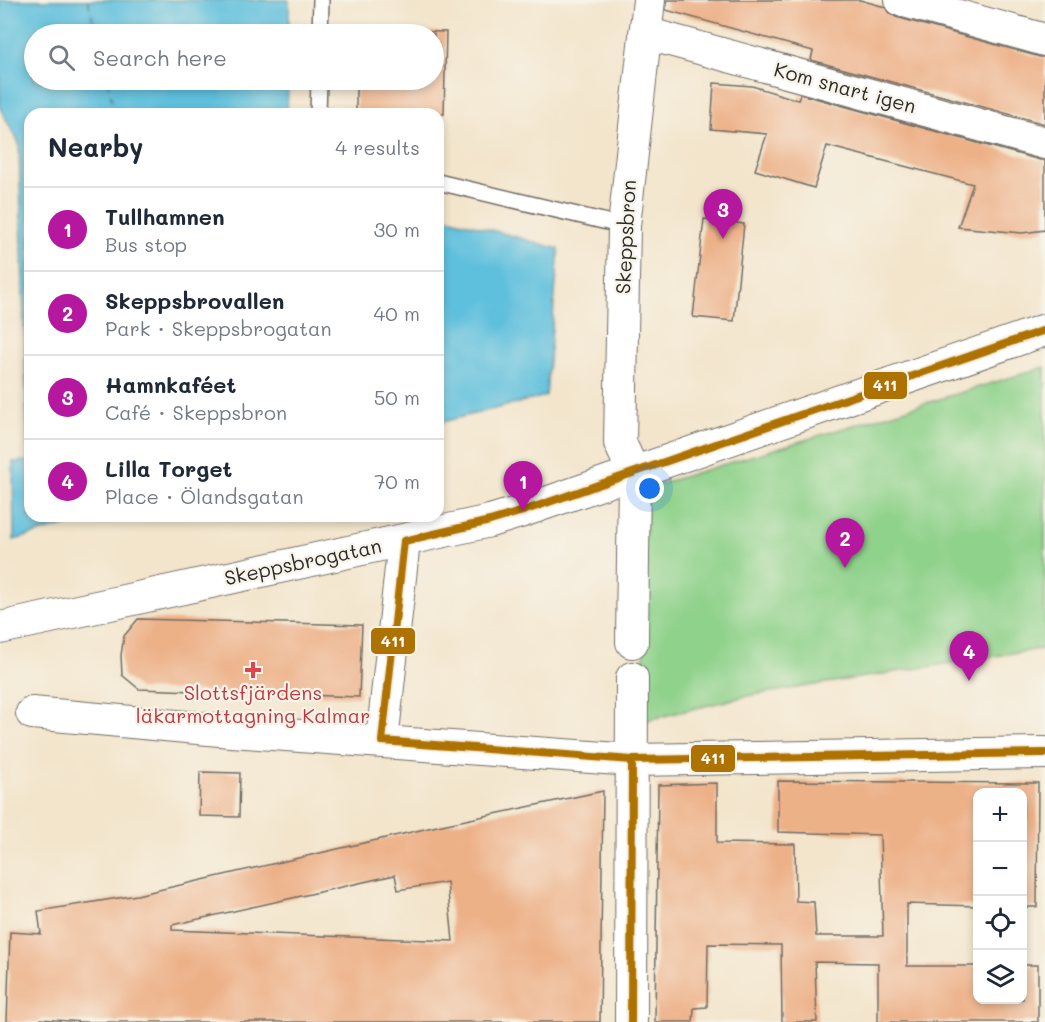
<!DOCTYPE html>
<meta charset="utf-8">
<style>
body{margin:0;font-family:Mali,sans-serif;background:#f6f6f7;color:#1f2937}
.controls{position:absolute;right:18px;bottom:18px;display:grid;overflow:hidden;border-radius:12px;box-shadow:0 3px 9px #0003}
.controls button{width:54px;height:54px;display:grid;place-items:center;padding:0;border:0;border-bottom:2px solid #e0e1e3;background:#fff;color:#1f2937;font:30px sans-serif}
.you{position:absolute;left:650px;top:489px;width:21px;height:21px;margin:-15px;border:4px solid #fff;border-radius:50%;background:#1a73e8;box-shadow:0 0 0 9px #1a73e833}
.badge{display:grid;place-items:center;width:39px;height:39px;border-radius:50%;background:#b5179e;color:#fff;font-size:20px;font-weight:700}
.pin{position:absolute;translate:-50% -50px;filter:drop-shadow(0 2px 3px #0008)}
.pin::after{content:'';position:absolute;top:32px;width:21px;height:18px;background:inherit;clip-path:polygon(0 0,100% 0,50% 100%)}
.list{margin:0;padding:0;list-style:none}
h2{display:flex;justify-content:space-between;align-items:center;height:78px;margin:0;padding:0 24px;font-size:26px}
h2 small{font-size:20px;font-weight:400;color:#747a83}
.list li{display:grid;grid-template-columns:39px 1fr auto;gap:18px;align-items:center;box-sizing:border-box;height:84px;padding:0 24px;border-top:2px solid #e0e1e3}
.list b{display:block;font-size:22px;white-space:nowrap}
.list p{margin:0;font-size:20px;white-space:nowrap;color:#747a83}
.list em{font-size:20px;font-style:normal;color:#747a83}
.icon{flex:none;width:33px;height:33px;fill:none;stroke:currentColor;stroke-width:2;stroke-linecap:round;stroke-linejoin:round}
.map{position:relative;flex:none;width:1045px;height:1022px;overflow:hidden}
.search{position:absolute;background:#fff;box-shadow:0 3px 9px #0003;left:24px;top:24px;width:420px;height:66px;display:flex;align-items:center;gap:15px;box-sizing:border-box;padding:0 21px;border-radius:33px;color:#747a83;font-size:22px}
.panel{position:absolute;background:#fff;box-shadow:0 3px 9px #0003;left:24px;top:108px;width:420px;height:414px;border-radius:18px}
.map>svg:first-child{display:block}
.green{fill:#8fd28b;stroke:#5d7e5b;stroke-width:1.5}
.water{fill:#5fc0dd;stroke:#457684;stroke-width:1.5}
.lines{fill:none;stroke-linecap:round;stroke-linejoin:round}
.ferry{stroke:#3b5860;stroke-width:1.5;stroke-dasharray:8 6;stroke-linecap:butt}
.building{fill:#edb188;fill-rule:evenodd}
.lane-casing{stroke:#716c63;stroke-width:18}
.street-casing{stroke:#716c63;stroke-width:34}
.lane{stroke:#fff;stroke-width:15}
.street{stroke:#fff;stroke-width:32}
.bus-1-casing{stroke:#f7f3e8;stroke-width:12}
.bus-1{stroke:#ae7200;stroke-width:8}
.health-dot{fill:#e0444e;stroke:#f7f3e8;stroke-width:2}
.labels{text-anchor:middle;stroke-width:4.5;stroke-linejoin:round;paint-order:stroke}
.street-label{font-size:20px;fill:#2b2b2b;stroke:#f7f3e8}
.health-label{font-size:20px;fill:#be3a42;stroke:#f7f3e8}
.line-badge{stroke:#f7f3e8;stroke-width:2}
.badge-label{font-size:16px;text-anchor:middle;font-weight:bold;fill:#fff}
</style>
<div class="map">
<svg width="1045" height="1022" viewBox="0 0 1045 1022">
<rect width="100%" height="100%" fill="#f7f3e8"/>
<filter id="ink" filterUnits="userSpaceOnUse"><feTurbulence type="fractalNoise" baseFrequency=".0167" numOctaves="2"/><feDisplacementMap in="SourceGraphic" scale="12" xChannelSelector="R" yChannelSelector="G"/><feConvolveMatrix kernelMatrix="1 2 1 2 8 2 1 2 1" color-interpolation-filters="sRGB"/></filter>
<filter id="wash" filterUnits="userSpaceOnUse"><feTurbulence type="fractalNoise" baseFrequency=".008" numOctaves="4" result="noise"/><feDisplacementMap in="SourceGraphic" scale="24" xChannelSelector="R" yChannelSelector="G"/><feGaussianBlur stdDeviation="1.35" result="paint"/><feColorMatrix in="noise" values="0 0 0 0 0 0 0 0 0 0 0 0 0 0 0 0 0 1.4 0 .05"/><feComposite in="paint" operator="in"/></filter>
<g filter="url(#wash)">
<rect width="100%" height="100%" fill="#f3e5cc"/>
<path class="green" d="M1045 367V648L746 696 643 721 646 488Z"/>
<path class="water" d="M0 0H289V34H34V80H288L287 114H30V516H98L14 540 13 462 28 461 19 143 0 108Z
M438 215 559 249 546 396 438 423Z"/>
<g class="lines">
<path class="ferry" d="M88 0 96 34
M107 80 115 114"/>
</g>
<g id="blocks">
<path class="building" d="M667 0H860L885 7 889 13 896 17 1040 57H1045V124L811 60 813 51 666 10Z
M357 30 446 32 444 114H356V80H434V34H357Z
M714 83 752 86 798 100 800 94 1040 160H1045V230L1022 233 958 227 973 184 827 146 814 188 755 170 767 134 711 129Z
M704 219 744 224 734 321 693 317Z
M138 619 362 625 359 697 139 689 122 675 121 655 124 636Z
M200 772 240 773 239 817 199 816Z
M778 781 1038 783 1037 907H1023V792H978V906L907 904V966H978V999H1023V965H1038V1022H878V963L815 962 817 1022H782L781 945 708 944 707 1007 694 1008 693 1022H655L658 785 717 783V843L795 844 796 901 814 902 816 936H883L880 835 778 832Z
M603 791 600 1022H83L41 1019 40 1022H7L10 932 41 934 38 911 137 895 442 825ZM395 875 398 890 447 882 453 941 172 930V925Z"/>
</g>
</g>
<g filter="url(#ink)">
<use href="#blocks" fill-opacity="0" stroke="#716c63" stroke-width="1.5"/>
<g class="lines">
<g class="lane-casing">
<path id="lane" d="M320 34 321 0
M318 114 319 80
M438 182 624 226"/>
</g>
<g class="street-casing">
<path id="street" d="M901 0 1045 40
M645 33 1045 143
M0 628 490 521 523 511 1045 330
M632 642 634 473 620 443 624 226 649 0
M32 713 231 731 632 760 1045 753
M382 741 404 541
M631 1022 632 678"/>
</g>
<use href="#lane" class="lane"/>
<use href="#street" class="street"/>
<g class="bus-1-casing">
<path id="bus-1" d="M404 541 490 521 523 511 1045 330
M382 741 632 760 1045 753
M382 741 404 541
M631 1022 632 760"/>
</g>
<use href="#bus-1" class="bus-1"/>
</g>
</g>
<path class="health-dot" d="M250 661h6v6h6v6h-6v6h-6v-6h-6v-6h6z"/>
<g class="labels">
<g class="street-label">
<text transform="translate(845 88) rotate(15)" y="7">Kom snart igen</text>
<text transform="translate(626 237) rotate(-87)" y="7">Skeppsbron</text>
<text transform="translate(303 562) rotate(-12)" y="7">Skeppsbrogatan</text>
</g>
<g class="health-label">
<text x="253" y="700">Slottsfjärdens<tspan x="253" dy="23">läkarmottagning Kalmar</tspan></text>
</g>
</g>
<g class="line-badge">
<rect x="863" y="371" width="45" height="29" rx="6" fill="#ae7200"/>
<rect x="370" y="627" width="46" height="28" rx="6" fill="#ae7200"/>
<rect x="690" y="744" width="46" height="29" rx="6" fill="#ae7200"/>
</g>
<g class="badge-label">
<text x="885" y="391">411</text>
<text x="393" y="647">411</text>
<text x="713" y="764">411</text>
</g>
</svg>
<div class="controls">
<button>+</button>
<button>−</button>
<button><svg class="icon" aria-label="locate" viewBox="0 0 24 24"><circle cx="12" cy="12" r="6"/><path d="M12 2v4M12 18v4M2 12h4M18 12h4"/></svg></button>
<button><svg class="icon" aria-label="layers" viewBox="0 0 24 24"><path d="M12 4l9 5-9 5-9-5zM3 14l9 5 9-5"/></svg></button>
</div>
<div class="you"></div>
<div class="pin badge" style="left:523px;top:511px">1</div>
<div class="pin badge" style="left:845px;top:568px">2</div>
<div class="pin badge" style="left:723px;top:239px">3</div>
<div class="pin badge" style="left:969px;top:681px">4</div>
<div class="search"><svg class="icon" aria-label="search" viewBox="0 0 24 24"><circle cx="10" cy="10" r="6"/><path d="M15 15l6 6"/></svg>Search here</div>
<section class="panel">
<h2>Nearby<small>4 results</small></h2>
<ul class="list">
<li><span class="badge">1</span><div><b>Tullhamnen</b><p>Bus stop</p></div><em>30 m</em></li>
<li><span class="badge">2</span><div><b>Skeppsbrovallen</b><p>Park · Skeppsbrogatan</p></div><em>40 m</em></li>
<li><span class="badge">3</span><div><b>Hamnkaféet</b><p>Café · Skeppsbron</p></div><em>50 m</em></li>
<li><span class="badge">4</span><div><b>Lilla Torget</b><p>Place · Ölandsgatan</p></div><em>70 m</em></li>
</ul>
</section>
</div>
